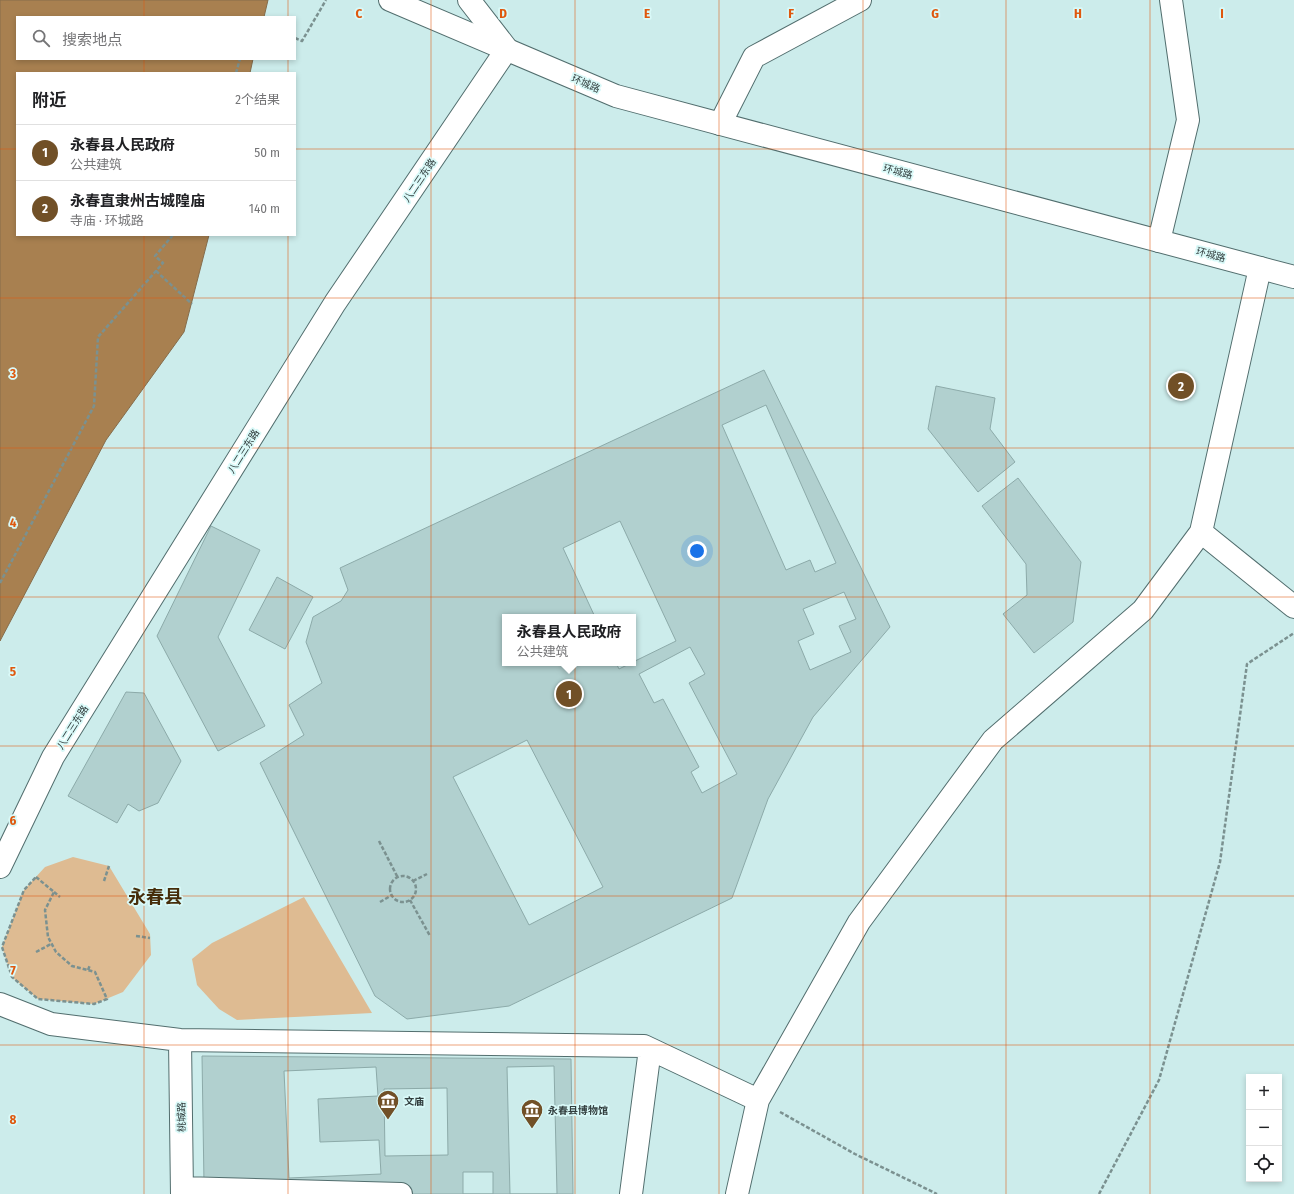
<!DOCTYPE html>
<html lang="zh">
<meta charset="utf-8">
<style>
body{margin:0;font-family:"Fira Sans Condensed","Noto Sans SC",sans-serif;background:#f2f2f2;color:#202124}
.controls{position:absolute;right:12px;bottom:12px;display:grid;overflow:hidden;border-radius:0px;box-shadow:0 2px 6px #0003}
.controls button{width:36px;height:36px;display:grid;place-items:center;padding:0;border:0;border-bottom:1px solid #e0e0e0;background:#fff;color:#202124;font:20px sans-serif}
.you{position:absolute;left:697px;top:551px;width:14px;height:14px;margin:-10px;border:3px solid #fff;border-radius:50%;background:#1a73e8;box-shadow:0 0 0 6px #1a73e833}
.badge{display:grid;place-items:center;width:26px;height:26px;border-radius:50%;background:#715027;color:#fff;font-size:13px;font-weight:700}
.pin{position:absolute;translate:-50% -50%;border:2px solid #fff;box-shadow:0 1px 4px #0006}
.popup{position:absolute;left:502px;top:614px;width:134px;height:52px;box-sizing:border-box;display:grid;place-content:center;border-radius:0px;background:#fff;filter:drop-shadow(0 1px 3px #0005);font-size:13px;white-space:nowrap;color:#757577}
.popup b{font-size:15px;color:#202124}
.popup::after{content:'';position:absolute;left:50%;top:100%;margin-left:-8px;border:8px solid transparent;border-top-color:#fff}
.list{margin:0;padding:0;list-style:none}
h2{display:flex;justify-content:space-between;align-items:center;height:52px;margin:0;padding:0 16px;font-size:17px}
h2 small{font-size:13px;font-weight:400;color:#757577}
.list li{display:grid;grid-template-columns:26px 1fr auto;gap:12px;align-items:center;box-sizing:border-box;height:56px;padding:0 16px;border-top:1px solid #e0e0e0}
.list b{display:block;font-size:15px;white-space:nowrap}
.list p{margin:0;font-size:13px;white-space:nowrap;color:#757577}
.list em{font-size:13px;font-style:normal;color:#757577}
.icon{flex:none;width:22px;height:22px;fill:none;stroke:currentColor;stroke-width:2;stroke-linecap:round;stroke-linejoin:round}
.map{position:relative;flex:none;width:1294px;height:1194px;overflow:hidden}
.search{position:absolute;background:#fff;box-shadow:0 2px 6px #0003;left:16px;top:16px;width:280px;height:44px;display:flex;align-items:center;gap:10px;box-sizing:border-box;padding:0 14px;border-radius:0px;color:#757577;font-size:15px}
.panel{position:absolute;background:#fff;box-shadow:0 2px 6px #0003;left:16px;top:72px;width:280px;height:164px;border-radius:0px}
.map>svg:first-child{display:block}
.green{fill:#debb92}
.water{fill:#a88050;stroke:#856c4b}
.building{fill:#b1d0cf;stroke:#8caaa9;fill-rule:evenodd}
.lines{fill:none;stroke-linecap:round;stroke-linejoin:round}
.minor-casing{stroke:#526e6e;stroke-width:24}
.tertiary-casing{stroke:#526e6e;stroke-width:24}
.secondary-casing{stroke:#526e6e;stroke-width:24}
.path{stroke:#7b9190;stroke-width:2.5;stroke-dasharray:4 2;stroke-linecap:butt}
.minor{stroke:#fff;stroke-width:22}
.tertiary{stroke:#fff;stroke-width:22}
.secondary{stroke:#fff;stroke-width:22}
.grid{fill:none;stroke:#df580e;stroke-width:1;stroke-opacity:0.55}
.labels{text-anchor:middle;stroke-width:3.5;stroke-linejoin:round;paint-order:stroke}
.street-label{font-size:10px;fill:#323e3e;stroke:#d9f9f8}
.poi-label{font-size:10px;font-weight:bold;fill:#323e3e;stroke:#d9f9f8;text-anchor:start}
.town-label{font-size:18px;font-weight:bold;fill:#462d0a;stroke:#d9f9f8}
.grid-label{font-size:13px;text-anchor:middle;font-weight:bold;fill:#df580e;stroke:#d9f9f8;stroke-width:3.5;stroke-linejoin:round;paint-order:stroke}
</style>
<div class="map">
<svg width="1294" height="1194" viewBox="0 0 1294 1194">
<rect width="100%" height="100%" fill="#cceceb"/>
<path class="green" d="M73 857 109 866 150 934 151 955 123 992 94 1004 38 999 12 977 2 947 24 890 45 867Z
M304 897 372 1013 237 1020 219 1009 197 985 192 959 212 943Z"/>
<path class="water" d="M0 0H268L264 17H17V59H253L250 73H17V235H209L184 332 106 440 0 641Z"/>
<path class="building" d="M764 370 890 627 813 717 768 799 732 898 509 1006 407 1019 375 996 260 763 304 735 289 705 322 683 306 642 313 617 341 601 348 590 340 568ZM505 617H633V663H505Z
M936 386 995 398 990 429 1015 462 978 492 928 429Z
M766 405 836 563 815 572 810 560 786 570 722 425Z
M1018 478 1081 562 1073 622 1034 653 1003 614 1027 595 1026 564 982 506Z
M620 521 676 641 633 662V617H595L563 548Z
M211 526 260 550 218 637 265 726 218 751 157 636Z
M277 577 313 597 285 649 249 630Z
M844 592 856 619 839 626 851 652 810 670 798 641 814 634 803 609Z
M690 647 705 674 689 683 737 774 702 793 691 772 699 767 663 699 654 703 639 674Z
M616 663H631L619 669Z
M126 692 144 693 181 761 158 803 139 811 128 804 117 823 68 796Z
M527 740 603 887 529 925 453 777Z
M202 1056 571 1059 573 1194H381L204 1184Z
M554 1066 557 1194H510L507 1067Z
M376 1067 378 1096 318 1099 320 1142 379 1140 381 1174 289 1178 284 1071Z
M447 1088 448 1155 385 1156 384 1089Z
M463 1172H493V1194H463Z"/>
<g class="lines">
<g class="minor-casing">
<path id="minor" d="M720 124 754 57 860 0
M1159 241 1188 120 1171 0
M1201 532 1294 607
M0 1004 51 1024 180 1040 644 1046 758 1100
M180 1040 182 1194
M182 1188 401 1194
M631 1194 650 1049
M737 1194 758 1100 859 922 993 740 1143 610 1201 532 1260 268"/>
</g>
<g class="tertiary-casing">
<path id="tertiary" d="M390 0 616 96 1294 277"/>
</g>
<g class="secondary-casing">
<path id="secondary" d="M0 867 53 757 335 303 507 49 469 0"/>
</g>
<path class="path" d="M295 38 302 41 326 0
M236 73 240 59
M156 271 192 304
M0 583 94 406 98 337 163 263 155 256 173 235
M379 841 398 878
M390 889a13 13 0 1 1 26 0a13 13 0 1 1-26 0Z
M36 877 54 892 45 910 48 937 56 952 72 966 95 972 107 999 94 1004 38 999 12 977 2 947 24 890Z
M104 881 109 866
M413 881 427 874
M54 892 60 897
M410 900 430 936
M380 902 392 895
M136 936 150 938
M36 952 51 944
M88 970 90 965
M780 1112 855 1154 937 1194
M1099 1194 1159 1080 1220 862 1247 664 1294 633"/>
<use href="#minor" class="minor"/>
<use href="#tertiary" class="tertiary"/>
<use href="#secondary" class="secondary"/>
</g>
<path class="grid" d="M144 0V17M288 0V17M431 0V1194M575 0V1194M719 0V1194M863 0V1194M1006 0V1194M1150 0V1194M144 59V73M288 59V73M0 149H17M295 149H1294M144 235V1194M288 235V1194M0 298H1294M0 448H1294M0 597H1294M0 746H1294M0 896H1294M0 1045H1294"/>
<defs>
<g id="museum-pin" transform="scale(1.15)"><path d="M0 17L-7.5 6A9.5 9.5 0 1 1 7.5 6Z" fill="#715027" stroke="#d9f9f8"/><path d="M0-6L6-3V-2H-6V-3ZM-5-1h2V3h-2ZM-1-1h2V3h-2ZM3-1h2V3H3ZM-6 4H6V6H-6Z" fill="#fff"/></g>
</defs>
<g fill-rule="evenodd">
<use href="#museum-pin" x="388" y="1101"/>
<use href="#museum-pin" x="532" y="1110"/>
</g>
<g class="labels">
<g class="street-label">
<text transform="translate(586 83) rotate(23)" y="4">环城路</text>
<text transform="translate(898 171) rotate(15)" y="4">环城路</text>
<text transform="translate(419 180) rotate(-56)" y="4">八二三东路</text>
<text transform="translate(1211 254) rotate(15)" y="4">环城路</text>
<text transform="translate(243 451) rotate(-58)" y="4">八二三东路</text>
<text transform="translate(72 727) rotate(-58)" y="4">八二三东路</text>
<text transform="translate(181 1117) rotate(-91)" y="4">桃城路</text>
</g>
<g class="poi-label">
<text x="404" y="1105">文庙</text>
<text x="548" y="1114">永春县博物馆</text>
</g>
<g class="town-label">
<text x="155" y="903">永春县</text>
</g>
</g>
<g class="grid-label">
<text x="359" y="18">C</text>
<text x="503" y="18">D</text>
<text x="647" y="18">E</text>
<text x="791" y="18">F</text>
<text x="935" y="18">G</text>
<text x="1078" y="18">H</text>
<text x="1222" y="18">I</text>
<text x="13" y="378">3</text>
<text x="13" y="527">4</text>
<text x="13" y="676">5</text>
<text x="13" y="825">6</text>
<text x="13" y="975">7</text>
<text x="13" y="1124">8</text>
</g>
</svg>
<div class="controls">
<button>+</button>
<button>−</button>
<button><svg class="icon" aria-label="locate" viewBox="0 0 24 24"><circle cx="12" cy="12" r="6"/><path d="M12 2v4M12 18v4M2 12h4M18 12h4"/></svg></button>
</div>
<div class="you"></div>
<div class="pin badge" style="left:569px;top:694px">1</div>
<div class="popup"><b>永春县人民政府</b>公共建筑</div>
<div class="pin badge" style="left:1181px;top:386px">2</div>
<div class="search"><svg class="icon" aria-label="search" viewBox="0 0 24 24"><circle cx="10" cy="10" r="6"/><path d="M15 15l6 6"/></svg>搜索地点</div>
<section class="panel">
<h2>附近<small>2个结果</small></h2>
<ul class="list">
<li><span class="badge">1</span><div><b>永春县人民政府</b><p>公共建筑</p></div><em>50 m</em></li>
<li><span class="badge">2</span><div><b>永春直隶州古城隍庙</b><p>寺庙 · 环城路</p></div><em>140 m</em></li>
</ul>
</section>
</div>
